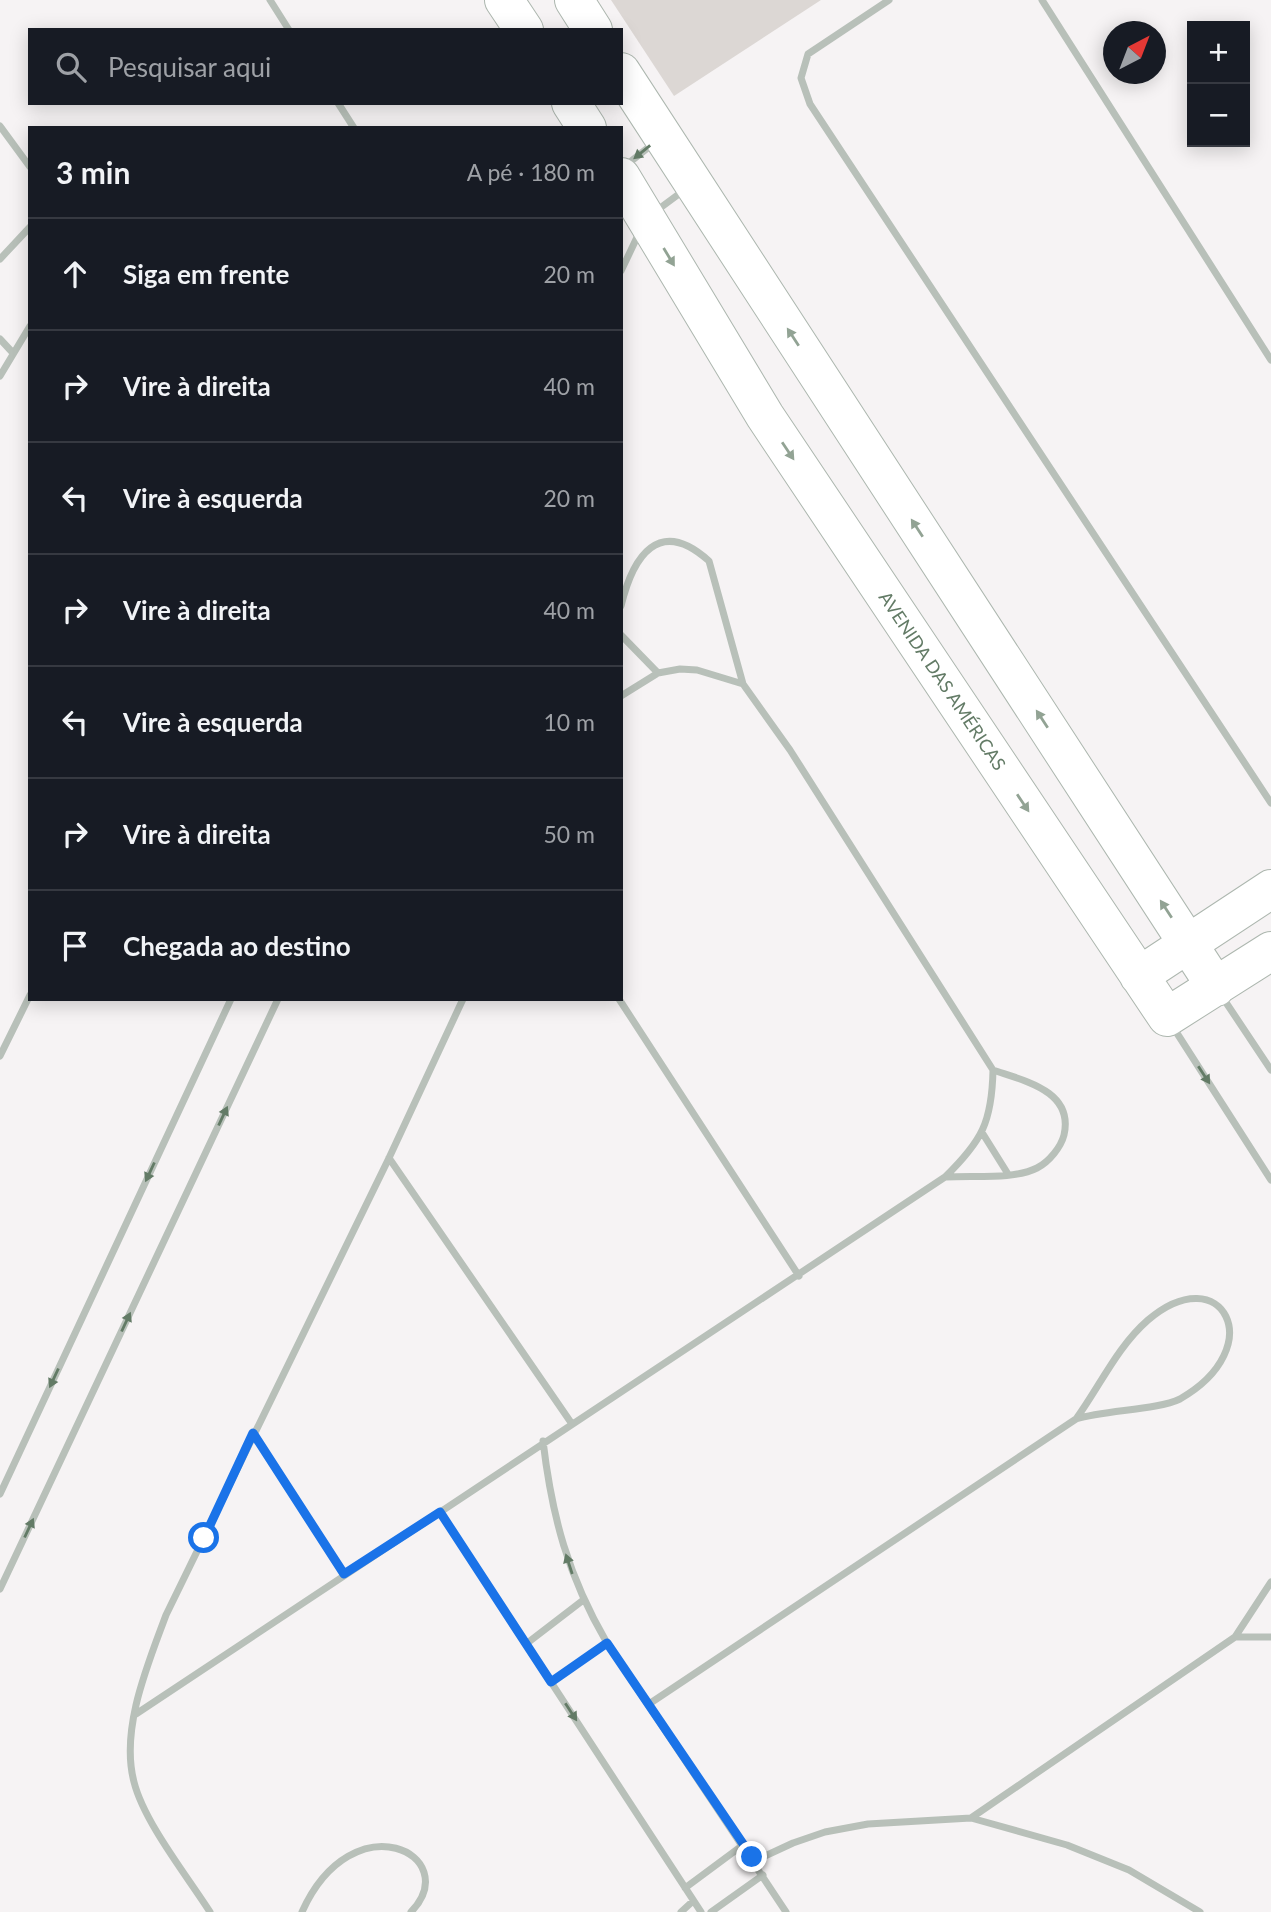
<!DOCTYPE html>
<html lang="pt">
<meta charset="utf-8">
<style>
body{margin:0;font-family:Lato,sans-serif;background:#20242c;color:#f1f3f6}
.controls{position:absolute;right:21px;top:21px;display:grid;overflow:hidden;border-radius:0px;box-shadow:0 4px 18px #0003}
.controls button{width:63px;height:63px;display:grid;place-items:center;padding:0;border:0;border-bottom:2px solid #363941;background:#171b24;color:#f1f3f6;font:35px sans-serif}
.compass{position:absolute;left:1103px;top:21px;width:63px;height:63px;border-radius:50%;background:#171b24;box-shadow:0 4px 18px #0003;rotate:42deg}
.stop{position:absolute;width:21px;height:21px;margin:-16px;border:5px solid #1a73e8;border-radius:50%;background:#fff}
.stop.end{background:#1a73e8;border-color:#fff;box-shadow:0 2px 7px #0008}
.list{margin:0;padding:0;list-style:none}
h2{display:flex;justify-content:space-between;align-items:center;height:91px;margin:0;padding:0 28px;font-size:30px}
h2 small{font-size:23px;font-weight:400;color:#9ea1a6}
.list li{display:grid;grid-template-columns:46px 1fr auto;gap:21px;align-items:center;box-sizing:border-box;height:112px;padding:0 28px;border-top:2px solid #363941}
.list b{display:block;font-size:26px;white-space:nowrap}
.list em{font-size:23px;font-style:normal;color:#9ea1a6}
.icon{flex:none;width:38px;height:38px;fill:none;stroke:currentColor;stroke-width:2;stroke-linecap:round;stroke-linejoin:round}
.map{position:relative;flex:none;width:1271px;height:1912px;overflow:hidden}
.search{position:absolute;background:#171b24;box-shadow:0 4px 18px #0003;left:28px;top:28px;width:595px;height:77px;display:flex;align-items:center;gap:18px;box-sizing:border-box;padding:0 24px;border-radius:0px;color:#9ea1a6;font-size:26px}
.panel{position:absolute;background:#171b24;box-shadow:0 4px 18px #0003;left:28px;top:126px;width:595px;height:875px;border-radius:0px}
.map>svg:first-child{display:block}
.green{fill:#dcd7d4}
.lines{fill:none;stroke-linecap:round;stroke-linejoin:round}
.secondary-casing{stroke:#adb7af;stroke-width:40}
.street{stroke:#b8c0b9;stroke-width:7}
.secondary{stroke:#fff;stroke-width:38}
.oneway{fill:#637b66}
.oneway2{fill:#92a394}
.route{stroke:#1a73e8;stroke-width:9}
.labels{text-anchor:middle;stroke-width:7;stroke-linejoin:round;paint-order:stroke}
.street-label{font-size:18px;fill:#637b66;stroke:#fff}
</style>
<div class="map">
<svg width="1271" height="1912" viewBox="0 0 1271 1912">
<rect width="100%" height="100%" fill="#f6f3f4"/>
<path class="green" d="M611 0H821L674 96Z"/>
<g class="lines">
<g class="secondary-casing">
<path id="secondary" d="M504 0 524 30
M574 0 593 30
M621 72 1216 987
M571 103 587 128
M621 177 765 416 1167 1017 1271 951
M1139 976 1271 889"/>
</g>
<path class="street" d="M270 0 289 30
M889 0 808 54 801 78 810 104 1271 803
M1042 0 1271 360
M338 103 354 128
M0 126 30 167
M625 166 654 143
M656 211 683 191
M0 259 30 227
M621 271 640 231
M0 339 13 353
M0 376 30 326
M621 606C633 556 659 516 709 561L743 684
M621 635 658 673
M1221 995 1271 1070
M619 999 799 1276
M1173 1027 1271 1180
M0 1056 30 995
M983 1134 1008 1174
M389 1158 572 1424
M946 1177C973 1175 1013 1180 1037 1168 1049 1162 1061 1147 1064 1135 1074 1091 1025 1081 993 1070
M253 1433 344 1574
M543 1441C552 1517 568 1576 607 1643L786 1912
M0 1494 231 999
M440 1512 701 1912
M0 1589 278 999
M1235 1637H1271
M526 1644 582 1601
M551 1682 607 1643
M649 1704 1076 1419C1106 1410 1157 1410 1180 1399 1271 1347 1222 1257 1148 1320 1117 1347 1100 1386 1076 1419
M136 1714 945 1177C982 1141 992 1122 993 1070L790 750 743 684 697 670 680 669 658 673 621 696
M971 1818 1235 1637 1271 1582
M754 1861 793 1843 825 1832 868 1824 971 1818 1067 1845 1129 1870 1200 1912
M685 1888 743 1845
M210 1912C187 1876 144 1822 134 1782 120 1729 148 1664 166 1615L389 1158 463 999
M302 1912C353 1799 465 1855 411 1912
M681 1912 693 1901
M711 1912 763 1875"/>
<use href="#secondary" class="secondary"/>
</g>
<defs><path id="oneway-solid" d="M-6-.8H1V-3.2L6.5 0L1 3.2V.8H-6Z" transform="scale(1.75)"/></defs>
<g class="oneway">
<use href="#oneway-solid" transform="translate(642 152) rotate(141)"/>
<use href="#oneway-solid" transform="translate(1204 1075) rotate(57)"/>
<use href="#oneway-solid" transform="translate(223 1116) rotate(-65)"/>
<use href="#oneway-solid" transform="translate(150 1172) rotate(115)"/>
<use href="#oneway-solid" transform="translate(126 1322) rotate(-65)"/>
<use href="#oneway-solid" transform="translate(54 1378) rotate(115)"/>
<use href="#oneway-solid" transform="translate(29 1528) rotate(-65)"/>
<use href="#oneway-solid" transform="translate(569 1564) rotate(-108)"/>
<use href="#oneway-solid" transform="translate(571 1712) rotate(57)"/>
</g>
<g class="oneway2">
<use href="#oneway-solid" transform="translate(669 257) rotate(59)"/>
<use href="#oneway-solid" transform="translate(793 337) rotate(-123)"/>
<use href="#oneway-solid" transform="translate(788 451) rotate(56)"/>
<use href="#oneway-solid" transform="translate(917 528) rotate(-123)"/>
<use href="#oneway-solid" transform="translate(1042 719) rotate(-123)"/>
<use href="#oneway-solid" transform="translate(1023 803) rotate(56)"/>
<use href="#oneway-solid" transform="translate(1166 909) rotate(-123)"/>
</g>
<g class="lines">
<path class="route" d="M204 1538 253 1433 344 1574 440 1512 551 1682 607 1643 752 1857"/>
</g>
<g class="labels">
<g class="street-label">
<text transform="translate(942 681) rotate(56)" y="6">AVENIDA DAS AMÉRICAS</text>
</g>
</g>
</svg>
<div class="controls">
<button>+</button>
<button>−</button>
</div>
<svg class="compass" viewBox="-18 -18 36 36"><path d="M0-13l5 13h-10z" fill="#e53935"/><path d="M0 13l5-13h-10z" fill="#9ea1a6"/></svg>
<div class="stop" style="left:204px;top:1538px"></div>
<div class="stop end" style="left:752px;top:1857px"></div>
<div class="search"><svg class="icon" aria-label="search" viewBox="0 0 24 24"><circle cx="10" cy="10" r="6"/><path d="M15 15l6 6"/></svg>Pesquisar aqui</div>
<section class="panel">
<h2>3 min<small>A pé · 180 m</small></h2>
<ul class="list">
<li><svg class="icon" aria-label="ahead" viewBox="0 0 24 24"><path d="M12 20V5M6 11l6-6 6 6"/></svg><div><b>Siga em frente</b></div><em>20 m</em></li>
<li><svg class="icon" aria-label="right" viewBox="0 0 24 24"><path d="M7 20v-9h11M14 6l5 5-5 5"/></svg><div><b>Vire à direita</b></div><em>40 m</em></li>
<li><svg class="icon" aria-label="left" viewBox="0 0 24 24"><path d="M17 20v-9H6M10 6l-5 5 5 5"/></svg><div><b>Vire à esquerda</b></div><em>20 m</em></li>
<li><svg class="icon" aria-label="right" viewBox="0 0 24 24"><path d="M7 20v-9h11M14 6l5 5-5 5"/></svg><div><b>Vire à direita</b></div><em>40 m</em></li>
<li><svg class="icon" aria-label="left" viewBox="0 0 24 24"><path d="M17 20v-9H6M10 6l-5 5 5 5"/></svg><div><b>Vire à esquerda</b></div><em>10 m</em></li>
<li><svg class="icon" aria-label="right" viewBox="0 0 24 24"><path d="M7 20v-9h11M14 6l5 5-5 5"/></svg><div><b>Vire à direita</b></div><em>50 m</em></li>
<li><svg class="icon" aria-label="arrive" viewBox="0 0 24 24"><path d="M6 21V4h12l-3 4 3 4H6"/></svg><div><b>Chegada ao destino</b></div></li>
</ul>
</section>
</div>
